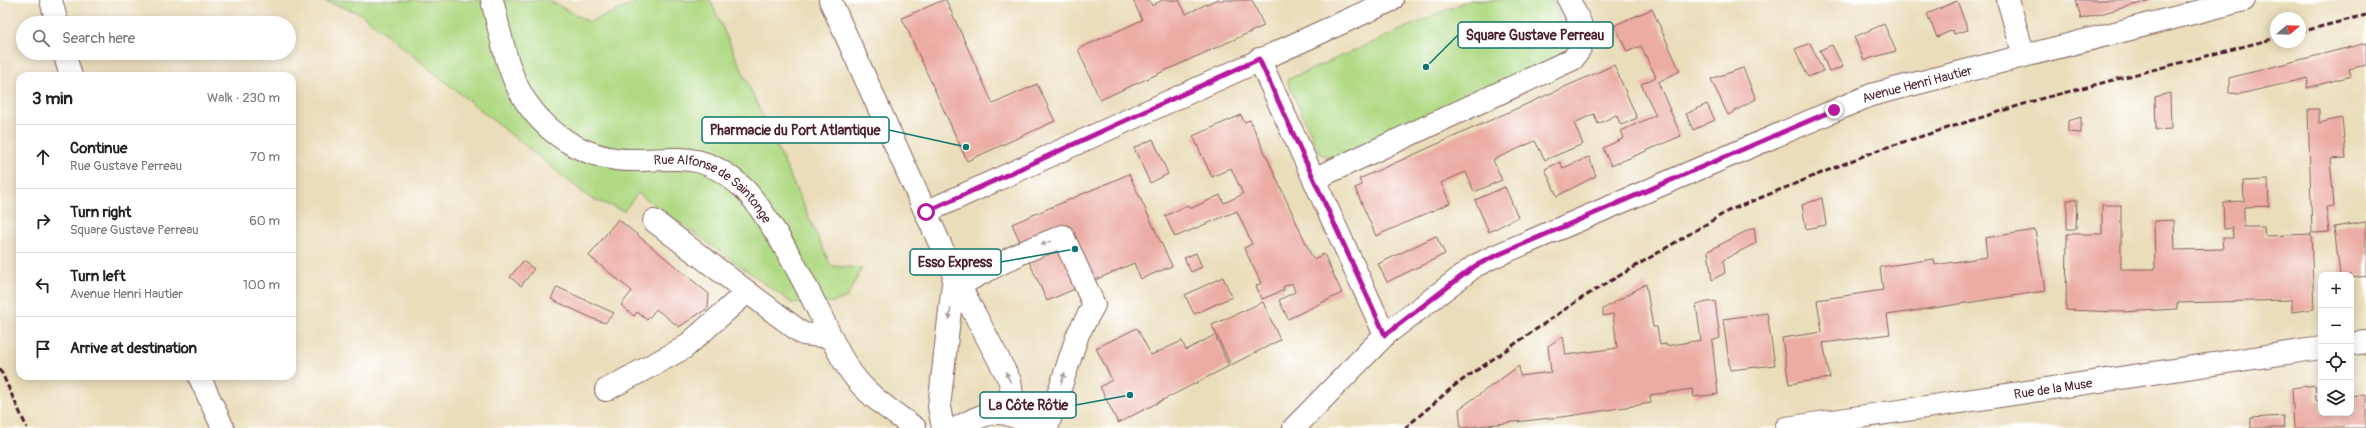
<!DOCTYPE html>
<meta charset="utf-8">
<style>
body{margin:0;font-family:Pangolin,sans-serif;background:#f6f6f6;color:#222}
.controls{position:absolute;right:12px;bottom:12px;display:grid;overflow:hidden;border-radius:8px;box-shadow:0 2px 10px #0003}
.controls button{width:36px;height:36px;display:grid;place-items:center;padding:0;border:0;border-bottom:1px solid #e0e0e0;background:#fff;color:#222;font:20px sans-serif}
.compass{position:absolute;left:2270px;top:12px;width:36px;height:36px;border-radius:50%;background:#fff;box-shadow:0 2px 10px #0003;rotate:71deg}
.stop{position:absolute;width:12px;height:12px;margin:-9px;border:3px solid #b5179e;border-radius:50%;background:#fff}
.stop.end{background:#b5179e;border-color:#fff;box-shadow:0 1px 4px #0008}
.list{margin:0;padding:0;list-style:none}
h2{display:flex;justify-content:space-between;align-items:center;height:52px;margin:0;padding:0 16px;font-size:17px}
h2 small{font-size:13px;font-weight:400;color:#767676}
.list li{display:grid;grid-template-columns:26px 1fr auto;gap:12px;align-items:center;box-sizing:border-box;height:64px;padding:0 16px;border-top:1px solid #e0e0e0}
.list b{display:block;font-size:15px;white-space:nowrap}
.list p{margin:0;font-size:13px;white-space:nowrap;color:#767676}
.list em{font-size:13px;font-style:normal;color:#767676}
.icon{flex:none;width:22px;height:22px;fill:none;stroke:currentColor;stroke-width:2;stroke-linecap:round;stroke-linejoin:round}
.map{position:relative;flex:none;width:2366px;height:428px;overflow:hidden}
.search{position:absolute;background:#fff;box-shadow:0 2px 10px #0003;left:16px;top:16px;width:280px;height:44px;display:flex;align-items:center;gap:10px;box-sizing:border-box;padding:0 14px;border-radius:22px;color:#767676;font-size:15px}
.panel{position:absolute;background:#fff;box-shadow:0 2px 10px #0003;left:16px;top:72px;width:280px;height:308px;border-radius:12px}
.map>svg:first-child{display:block}
.green{fill:#b1da85;stroke:#7e7c58}
.building{fill:#ebaca3}
.lines{fill:none;stroke-linecap:round;stroke-linejoin:round}
.minor-casing{stroke:#82625d;stroke-width:24}
.major-casing{stroke:#82625d;stroke-width:24}
.minor{stroke:#fff;stroke-width:22}
.major{stroke:#fff;stroke-width:22}
.rail{stroke:#4a1f2b;stroke-width:3;stroke-dasharray:6 3;stroke-linecap:butt}
.oneway{fill:#ae9aa0}
.route{stroke:#b5179e;stroke-width:5}
.labels{text-anchor:middle;stroke-width:3;stroke-linejoin:round;paint-order:stroke}
.street-label{font-size:13px;fill:#4a1f2b;stroke:#fff}
.leader{fill:none;stroke:#0f766e;stroke-width:1.5}
.callout-dot{fill:#0f766e;stroke:#fff;stroke-width:1.5}
.callout{fill:#fff;stroke:#0f766e;stroke-width:1.5}
.callout-label{font-size:14px;text-anchor:middle;font-weight:bold;fill:#4a1f2b}
</style>
<div class="map">
<svg width="2366" height="428" viewBox="0 0 2366 428">
<rect width="100%" height="100%" fill="#fff"/>
<filter id="ink" filterUnits="userSpaceOnUse"><feTurbulence type="fractalNoise" baseFrequency=".025" numOctaves="2"/><feDisplacementMap in="SourceGraphic" scale="8" xChannelSelector="R" yChannelSelector="G"/><feConvolveMatrix kernelMatrix="1 2 1 2 8 2 1 2 1" color-interpolation-filters="sRGB"/></filter>
<filter id="wash" filterUnits="userSpaceOnUse"><feTurbulence type="fractalNoise" baseFrequency=".012" numOctaves="4" result="noise"/><feDisplacementMap in="SourceGraphic" scale="16" xChannelSelector="R" yChannelSelector="G"/><feGaussianBlur stdDeviation="0.9" result="paint"/><feColorMatrix in="noise" values="0 0 0 0 0 0 0 0 0 0 0 0 0 0 0 0 0 1.4 0 .05"/><feComposite in="paint" operator="in"/></filter>
<g filter="url(#wash)">
<rect width="100%" height="100%" fill="#eaddba"/>
<path class="green" d="M323 0H548L589 22 634 4 636 0H710L831 266 862 268 847 297 835 302 792 303 638 193 624 211 590 198 361 14Z
M1469 0H1552L1569 40 1563 54 1334 158 1320 154 1287 80Z"/>
<g id="blocks">
<path class="building" d="M943 0H946L993 104 1037 84 1055 121 967 161 902 18Z
M1133 0H1149L1152 6 1162 0H1179L1186 14 1215 0H1252L1264 26 1100 100 1078 49 1142 20Z
M2076 0H2152L2081 19Z
M1957 1 1968 30 1954 34 1953 30 1937 37 1927 14Z
M1652 9 1680 71 1658 82 1681 136 1611 166 1603 148 1624 138 1621 131 1656 115 1641 84 1656 77 1641 46 1627 52 1615 25Z
M1884 24 1896 51 1864 60 1854 37Z
M1810 43 1823 71 1808 77 1795 49Z
M2366 43V65L2349 69 2351 76 2307 88 2308 78 2240 94 2229 93V78Z
M1832 45 1843 67 1829 71 1820 50Z
M1614 65 1637 118 1621 125 1616 115 1598 124 1594 114 1574 123 1583 144 1545 160 1535 141 1493 160 1502 180 1474 192 1466 172 1456 176 1441 183 1450 203 1376 236 1355 188 1362 185 1359 179Z
M1743 68 1756 99 1728 115 1711 79Z
M2170 93 2171 129 2156 130 2155 97Z
M1707 104 1715 120 1693 130 1686 114Z
M2308 109H2319V123L2342 118 2346 158 2330 159 2334 206 2326 207 2329 232 2312 233Z
M1241 115 1244 122 1250 120 1313 259 1324 254 1342 293 1288 319 1279 300 1295 292 1292 283 1283 287 1284 290 1262 299 1256 286 1261 283 1244 248 1252 244 1237 211 1175 237 1165 216 1188 205 1190 209 1220 195 1224 203 1243 194 1231 168 1212 177 1193 136Z
M2081 117V133L2068 132V121Z
M1153 139 1168 174 1150 183 1134 148Z
M1589 157 1596 176 1557 196 1545 169 1560 162 1563 168Z
M1129 174 1172 266 1141 279 1134 263 1047 301 1012 224Z
M2268 180 2269 206 2244 207V227H2264L2265 236 2311 234 2314 309 2292 312V300L2177 303V309L2121 312 2066 310 2067 234H2102V205H2121V269H2155L2154 221 2174 220 2175 250 2223 249 2222 238H2233L2232 228 2224 229 2223 202 2244 201 2243 181Z
M1505 187 1518 217 1489 232 1475 200Z
M1822 198 1826 225 1806 229 1802 205Z
M2067 200H2077L2076 229H2067Z
M618 219 709 294 708 308 679 327 656 309 647 320 637 312 634 316 621 305 632 291 589 256Z
M2366 222V276L2351 278V275H2340L2334 227Z
M1754 227 1756 243 1723 260 1725 273 1712 280 1708 251Z
M2035 230 2045 291 1887 315 1890 334 1823 343 1830 378 1789 384 1782 338 1822 332 1817 300 1883 290 1880 267 1934 259 1935 265 1987 257 1985 238Z
M1436 236 1445 254 1387 282 1378 264Z
M1196 253 1202 267 1191 272 1184 258Z
M523 261 534 269 521 286 510 277Z
M1223 277 1232 297 1194 314 1185 295Z
M1646 284 1653 327H1657L1660 345 1666 344V346L1701 340 1696 304 1715 301 1720 338 1712 341 1718 394 1694 397 1693 389 1650 395 1651 403 1639 405 1569 416 1461 428 1459 409 1519 366 1520 376 1551 372 1548 346 1563 336 1566 355 1617 348 1613 314 1603 316V309Z
M557 287 614 313 605 323 594 319 551 299Z
M1263 302 1280 340 1231 365 1212 325Z
M1767 313 1775 365 1730 370 1723 319Z
M1137 328 1151 355 1182 341 1186 350 1215 335 1229 366 1118 423 1100 387 1112 380 1096 348Z
M2315 385 2316 401 2321 400V413H2351V396L2366 394V428H2294L2292 388Z
M2283 416 2284 428H2251V418Z"/>
</g>
</g>
<g filter="url(#ink)">
<use href="#blocks" fill-opacity="0" stroke="#82625d" stroke-width="1"/>
<g class="lines">
<g class="minor-casing">
<g id="minor">
<path id="s1" d="M492 0C500 31 506 69 523 97 548 137 590 162 638 160 683 159 704 153 741 186 752 195 761 210 769 222 789 252 804 282 820 314 830 334 839 357 853 375 869 397 893 412 915 428"/>
<path d="M2008 0 2024 56"/>
<path d="M1259 59 1385 335"/>
<path d="M1314 179 1573 59C1592 36 1580 24 1569 0"/>
<path d="M926 212 1392 0"/>
<path d="M654 221 803 334 831 337"/>
<path d="M959 285 1023 252 1063 236 1094 305 1078 334 1047 428"/>
<path d="M2351 344 2366 342"/>
<path d="M606 390 684 348 747 292"/>
<path id="s2" d="M1294 428 1385 335 1475 266 1493 257 1871 95 2244 0"/>
<path id="s3" d="M1786 428 2321 348"/>
</g>
</g>
<g class="major-casing">
<path id="major" d="M51 0 57 23
M830 0 954 275 1010 381 1015 415
M64 53 71 76
M199 376 223 428
M943 428 939 407 954 275
M957 428C992 409 1002 407 1037 428"/>
</g>
<use href="#minor" class="minor"/>
<use href="#major" class="major"/>
<path class="rail" d="M2300 32 2366 15
M0 369 27 428
M1405 428 1454 386 1577 301 1728 211 1878 150 2040 99 2276 38"/>
</g>
<defs><path id="oneway-solid" d="M-6-.8H1V-3.2L6.5 0L1 3.2V.8H-6Z"/></defs>
<g class="oneway">
<use href="#oneway-solid" transform="translate(1046 243) rotate(159)"/>
<use href="#oneway-solid" transform="translate(950 314) rotate(96)"/>
<use href="#oneway-solid" transform="translate(1008 377) rotate(-115)"/>
<use href="#oneway-solid" transform="translate(1063 378) rotate(-72)"/>
</g>
</g>
<g class="lines" filter="url(#ink)">
<path class="route" d="M926 212 1259 59 1385 335 1475 266 1493 257 1834 110"/>
</g>
<g class="labels">
<g class="street-label">
<text dy="5" stroke="none"><textPath href="#s2" startOffset="722">Avenue Henri Hautier</textPath></text>
<text dy="5" stroke="none"><textPath href="#s1" startOffset="325">Rue Alfonse de Saintonge</textPath></text>
<text dy="5" stroke="none"><textPath href="#s3" startOffset="270">Rue de la Muse</textPath></text>
</g>
</g>
<path class="leader" d="M1426 67L1458 35M966 147L889 130M1075 249L1001 262M1130 395L1076 405"/>
<g class="callout-dot">
<circle cx="1426" cy="67" r="4"/>
<circle cx="966" cy="147" r="4"/>
<circle cx="1075" cy="249" r="4"/>
<circle cx="1130" cy="395" r="4"/>
</g>
<g class="callout">
<rect x="1458" y="22" width="155" height="26" rx="4"/>
<rect x="702" y="117" width="187" height="26" rx="4"/>
<rect x="910" y="249" width="91" height="26" rx="4"/>
<rect x="980" y="392" width="96" height="26" rx="4"/>
</g>
<g class="callout-label">
<text x="1535" y="40">Square Gustave Perreau</text>
<text x="795" y="135">Pharmacie du Port Atlantique</text>
<text x="955" y="267">Esso Express</text>
<text x="1028" y="410">La Côte Rôtie</text>
</g>
</svg>
<div class="controls">
<button>+</button>
<button>−</button>
<button><svg class="icon" aria-label="locate" viewBox="0 0 24 24"><circle cx="12" cy="12" r="6"/><path d="M12 2v4M12 18v4M2 12h4M18 12h4"/></svg></button>
<button><svg class="icon" aria-label="layers" viewBox="0 0 24 24"><path d="M12 4l9 5-9 5-9-5zM3 14l9 5 9-5"/></svg></button>
</div>
<svg class="compass" viewBox="-18 -18 36 36"><path d="M0-13l5 13h-10z" fill="#e53935"/><path d="M0 13l5-13h-10z" fill="#767676"/></svg>
<div class="stop" style="left:926px;top:212px"></div>
<div class="stop end" style="left:1834px;top:110px"></div>
<div class="search"><svg class="icon" aria-label="search" viewBox="0 0 24 24"><circle cx="10" cy="10" r="6"/><path d="M15 15l6 6"/></svg>Search here</div>
<section class="panel">
<h2>3 min<small>Walk · 230 m</small></h2>
<ul class="list">
<li><svg class="icon" aria-label="ahead" viewBox="0 0 24 24"><path d="M12 20V5M6 11l6-6 6 6"/></svg><div><b>Continue</b><p>Rue Gustave Perreau</p></div><em>70 m</em></li>
<li><svg class="icon" aria-label="right" viewBox="0 0 24 24"><path d="M7 20v-9h11M14 6l5 5-5 5"/></svg><div><b>Turn right</b><p>Square Gustave Perreau</p></div><em>60 m</em></li>
<li><svg class="icon" aria-label="left" viewBox="0 0 24 24"><path d="M17 20v-9H6M10 6l-5 5 5 5"/></svg><div><b>Turn left</b><p>Avenue Henri Hautier</p></div><em>100 m</em></li>
<li><svg class="icon" aria-label="arrive" viewBox="0 0 24 24"><path d="M6 21V4h12l-3 4 3 4H6"/></svg><div><b>Arrive at destination</b></div></li>
</ul>
</section>
</div>
